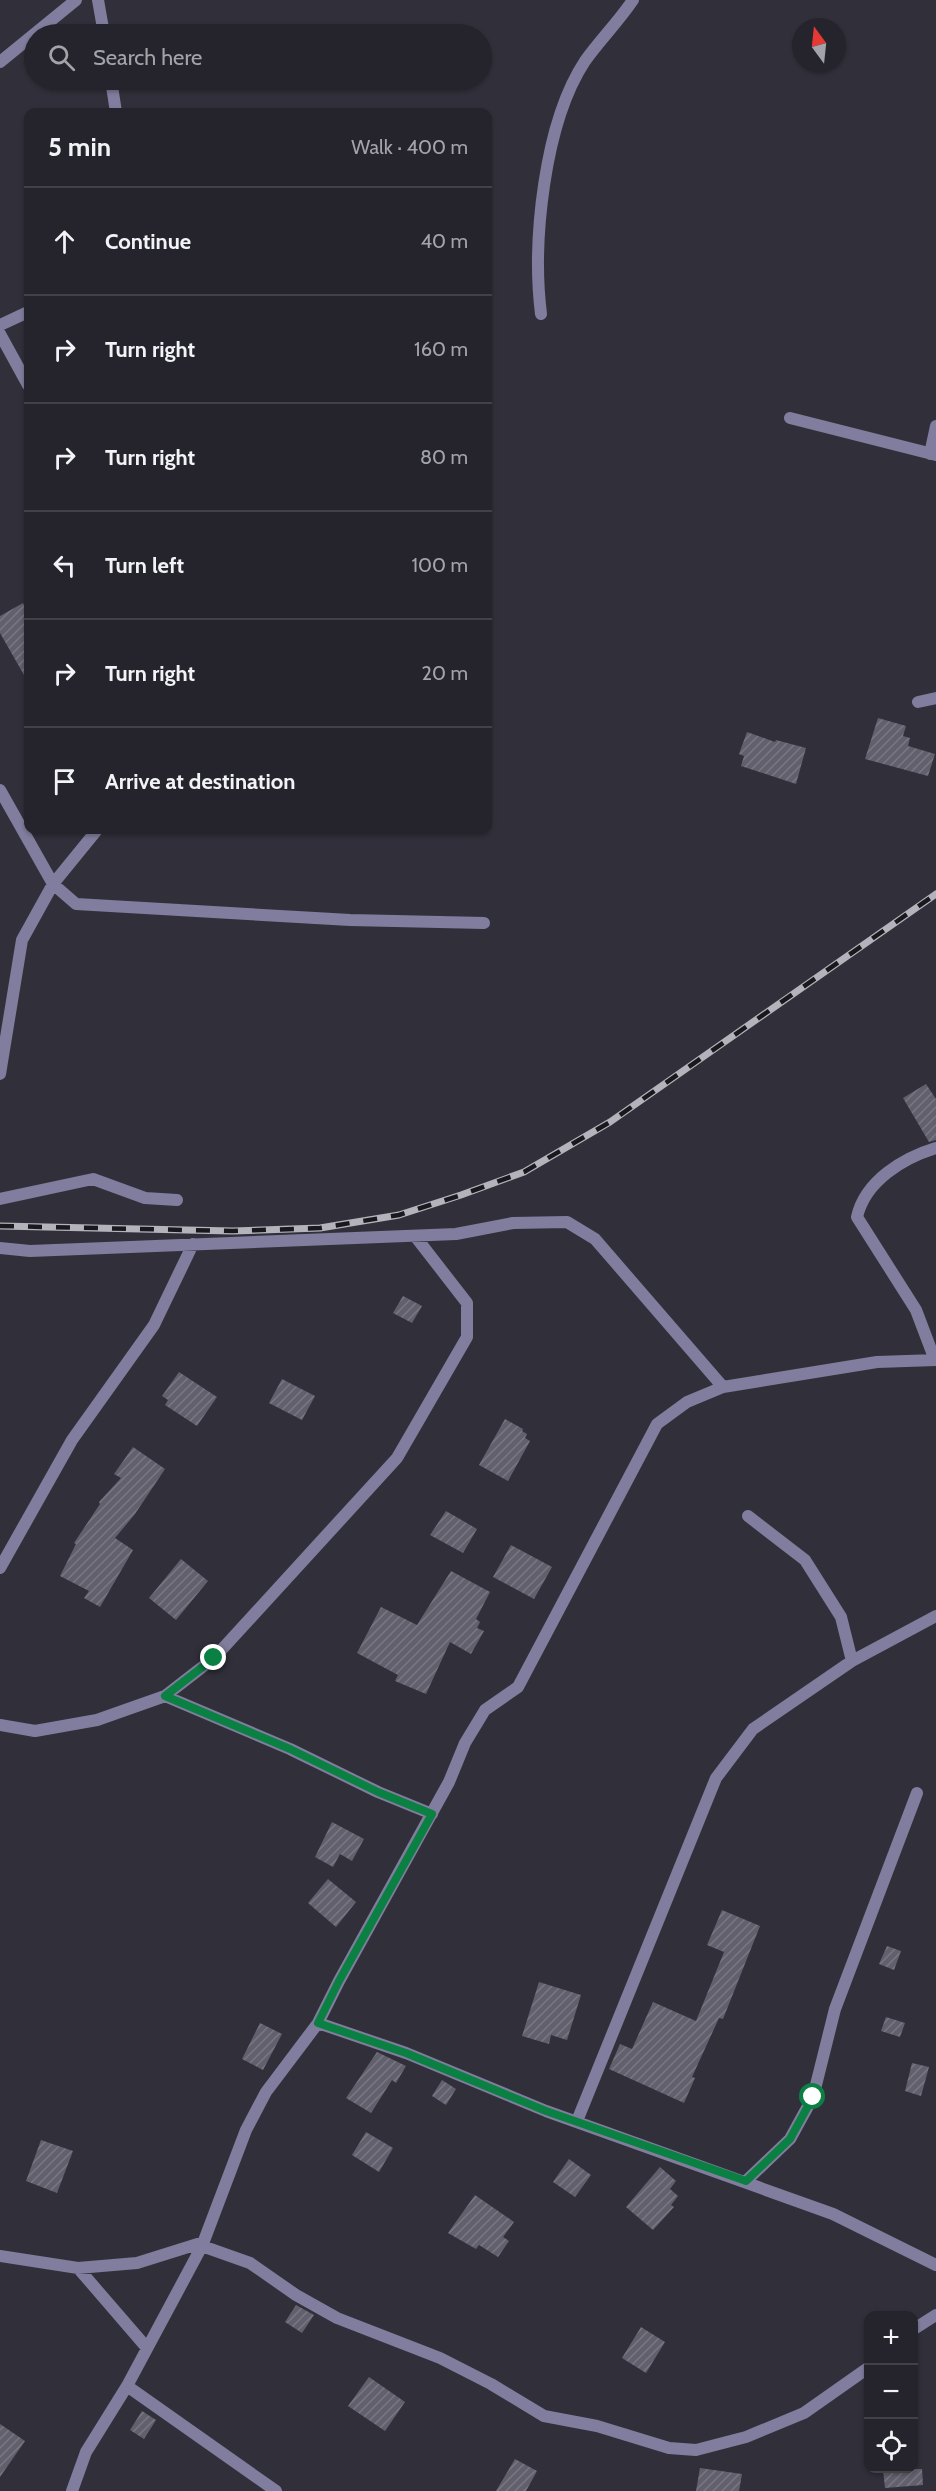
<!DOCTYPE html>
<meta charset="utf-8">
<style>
body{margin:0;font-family:Cabin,sans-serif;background:#313038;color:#f1f3f6}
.controls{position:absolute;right:18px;bottom:18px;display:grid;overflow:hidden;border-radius:12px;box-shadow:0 2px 4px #0004}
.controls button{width:54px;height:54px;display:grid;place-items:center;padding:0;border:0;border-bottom:2px solid #424148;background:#25242c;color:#f1f3f6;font:30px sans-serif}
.compass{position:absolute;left:792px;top:18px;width:54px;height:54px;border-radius:50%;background:#25242c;box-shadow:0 2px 4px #0004;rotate:345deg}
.stop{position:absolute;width:18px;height:18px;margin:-14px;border:4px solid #0b8043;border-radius:50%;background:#fff}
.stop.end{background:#0b8043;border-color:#fff;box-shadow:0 2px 6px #0008}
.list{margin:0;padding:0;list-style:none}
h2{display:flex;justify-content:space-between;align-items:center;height:78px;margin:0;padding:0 24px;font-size:26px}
h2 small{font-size:20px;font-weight:400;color:#a3a4a9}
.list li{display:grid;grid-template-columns:39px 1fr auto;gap:18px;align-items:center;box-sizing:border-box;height:108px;padding:0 24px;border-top:2px solid #424148}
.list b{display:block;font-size:22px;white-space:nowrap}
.list em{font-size:20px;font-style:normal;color:#a3a4a9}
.icon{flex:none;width:33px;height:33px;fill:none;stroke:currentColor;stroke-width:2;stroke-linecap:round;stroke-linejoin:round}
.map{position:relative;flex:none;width:936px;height:2491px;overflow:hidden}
.search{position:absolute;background:#25242c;box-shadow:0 2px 4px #0004;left:24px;top:24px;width:468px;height:66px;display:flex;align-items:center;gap:15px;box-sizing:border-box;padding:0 21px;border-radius:33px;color:#a3a4a9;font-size:22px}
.panel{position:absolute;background:#25242c;box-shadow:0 2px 4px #0004;left:24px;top:108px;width:468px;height:726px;border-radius:12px}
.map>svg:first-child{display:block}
.building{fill:url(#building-hatch)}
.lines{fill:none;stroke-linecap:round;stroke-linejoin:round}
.street{stroke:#817d9e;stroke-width:12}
.rail-casing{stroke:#b4b3bc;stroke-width:7}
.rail{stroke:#19181d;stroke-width:4.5;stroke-dasharray:14;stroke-linecap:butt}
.route{stroke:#0b8043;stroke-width:8}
</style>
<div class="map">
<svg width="936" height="2491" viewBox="0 0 936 2491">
<defs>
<pattern id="building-hatch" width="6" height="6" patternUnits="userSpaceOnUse" patternTransform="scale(1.5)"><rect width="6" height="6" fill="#62606d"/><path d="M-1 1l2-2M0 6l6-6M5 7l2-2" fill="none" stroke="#797783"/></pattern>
</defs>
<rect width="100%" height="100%" fill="#31303a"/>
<path class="building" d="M23 603 28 613V682L0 633V616Z
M878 718 906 726 903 736 910 738 908 746 935 754 928 776 865 759Z
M747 732 775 742 776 740 806 748 796 784 741 766 744 756 739 754Z
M926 1084 936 1099V1140L929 1142 903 1098Z
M403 1296 422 1306 412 1323 393 1313Z
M179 1372 217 1397 197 1426 165 1405 168 1400 162 1396Z
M282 1379 315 1396 302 1420 269 1403Z
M505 1419 523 1429 522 1431 527 1434 525 1438 530 1441 508 1481 479 1465Z
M133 1447 165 1469 135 1514 115 1538 133 1550 100 1607 84 1598 89 1591 60 1576 76 1544 74 1543 100 1504 99 1502 121 1478 114 1474Z
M446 1511 477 1529 463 1553 430 1535Z
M511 1545 552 1567 534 1599 493 1577Z
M181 1559 208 1581 176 1620 149 1598Z
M451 1571 490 1592 476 1619 480 1622 477 1628 484 1631 471 1654 450 1642 426 1694 395 1681 398 1675 357 1653 381 1607 417 1625Z
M332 1822 364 1839 352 1861 340 1854 333 1867 315 1857Z
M328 1879 356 1902 336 1927 308 1903Z
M722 1910 760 1926 723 2019 719 2018 692 2077 695 2078 684 2103 609 2069 620 2044 632 2049 653 2002 696 2021 724 1952 707 1945Z
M887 1946 901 1951 894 1970 879 1964Z
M539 1982 581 1995 567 2040 551 2035 549 2044 522 2036Z
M886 2017 905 2023 900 2037 881 2031Z
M260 2023 282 2034 263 2070 242 2059Z
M377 2052 406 2066 396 2083 392 2080 371 2113 346 2098Z
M912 2063 929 2067 921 2096 905 2091Z
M442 2080 456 2089 446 2105 432 2096Z
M366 2132 393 2148 379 2172 352 2155Z
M41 2140 73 2151 57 2193 26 2181Z
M569 2159 591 2175 575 2197 553 2182Z
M660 2167 676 2181 670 2189 678 2196 671 2205 674 2207 653 2230 626 2207Z
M475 2195 514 2222 503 2237 509 2241 498 2257 479 2245 476 2249 448 2233Z
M296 2305 314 2315 302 2333 285 2322Z
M641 2327 665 2342 646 2373 622 2358Z
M369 2377 405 2402 385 2431 348 2406Z
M142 2411 156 2420 144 2439 130 2430Z
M0 2424 25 2441 0 2477Z
M515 2459 537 2471 526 2491H496Z
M700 2468 742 2474 739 2491H696Z
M883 2469H922L923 2485 885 2488Z"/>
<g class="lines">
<path class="street" d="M98 0 104 34
M0 62 76 0
M111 80 116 112
M541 314C532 242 544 123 585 61 600 40 619 21 633 0
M0 325 28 312
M0 334 28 385
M790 418 936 455
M930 454 936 426
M918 702 936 698
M0 790 53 884 76 904 350 920 484 923
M0 1074 22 940 53 884 97 830
M0 1199 93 1179 145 1198 177 1200
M0 1248 30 1251 456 1234 513 1223 567 1222 595 1239 723 1387
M935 1360 916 1310 857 1217C865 1181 903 1158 936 1148
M748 1516 805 1560 841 1617 852 1661
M0 1568 72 1440 154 1325 193 1244
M165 1696 290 1749 378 1792 432 1814
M0 1725 35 1731 97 1720 165 1696 214 1658 397 1458 467 1337V1303L415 1236
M318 2023 406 2053 546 2111 833 2214 936 2265
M577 2121 716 1778 753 1729 852 1661 936 1616
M746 2181 790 2139 813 2097 835 2009 917 1793
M202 2246 250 2263 296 2295 337 2318 440 2358 491 2384 544 2416 597 2426 669 2448 696 2450 746 2437 804 2413 868 2368
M0 2256 78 2268 137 2263 204 2242
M78 2268 147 2348
M914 2329 936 2315
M127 2386 276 2491
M72 2491 86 2452 127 2386 202 2246 246 2130 266 2092 318 2023 339 1981 449 1782 465 1743 485 1710 518 1687 657 1424 687 1402 723 1387 877 1362 936 1360"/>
<g class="rail-casing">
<path id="rail" d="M0 1226 233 1231 320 1228 399 1215 461 1195 524 1172 610 1122 936 894"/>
</g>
<use href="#rail" class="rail"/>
</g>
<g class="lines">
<path class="route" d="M214 1658 165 1696 290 1749 378 1792 432 1814 339 1981 318 2023 406 2053 546 2111 746 2181 790 2139 813 2097"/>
</g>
</svg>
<div class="controls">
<button>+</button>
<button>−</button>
<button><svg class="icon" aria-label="locate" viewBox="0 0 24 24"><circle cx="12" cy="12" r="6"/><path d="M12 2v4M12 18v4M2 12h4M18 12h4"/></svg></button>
</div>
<svg class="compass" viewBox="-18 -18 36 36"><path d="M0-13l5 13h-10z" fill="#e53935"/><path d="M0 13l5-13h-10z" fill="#a3a4a9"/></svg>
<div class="stop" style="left:813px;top:2097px"></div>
<div class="stop end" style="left:214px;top:1658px"></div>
<div class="search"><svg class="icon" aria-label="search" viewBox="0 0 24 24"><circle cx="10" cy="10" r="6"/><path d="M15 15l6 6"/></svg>Search here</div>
<section class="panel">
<h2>5 min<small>Walk · 400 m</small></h2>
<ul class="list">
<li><svg class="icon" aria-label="ahead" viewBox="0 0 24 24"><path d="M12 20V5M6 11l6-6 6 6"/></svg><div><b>Continue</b></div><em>40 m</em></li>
<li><svg class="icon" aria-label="right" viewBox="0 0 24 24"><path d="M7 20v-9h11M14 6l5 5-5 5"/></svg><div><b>Turn right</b></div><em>160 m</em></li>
<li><svg class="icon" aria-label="right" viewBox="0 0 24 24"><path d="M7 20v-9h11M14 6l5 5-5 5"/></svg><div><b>Turn right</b></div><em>80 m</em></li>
<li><svg class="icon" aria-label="left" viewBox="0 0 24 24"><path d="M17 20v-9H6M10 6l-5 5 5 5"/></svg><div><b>Turn left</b></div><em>100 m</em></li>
<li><svg class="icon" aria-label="right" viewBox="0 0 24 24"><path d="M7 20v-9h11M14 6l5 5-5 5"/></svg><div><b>Turn right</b></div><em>20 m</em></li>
<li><svg class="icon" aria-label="arrive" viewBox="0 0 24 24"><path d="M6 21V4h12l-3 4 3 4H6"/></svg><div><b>Arrive at destination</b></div></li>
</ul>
</section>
</div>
